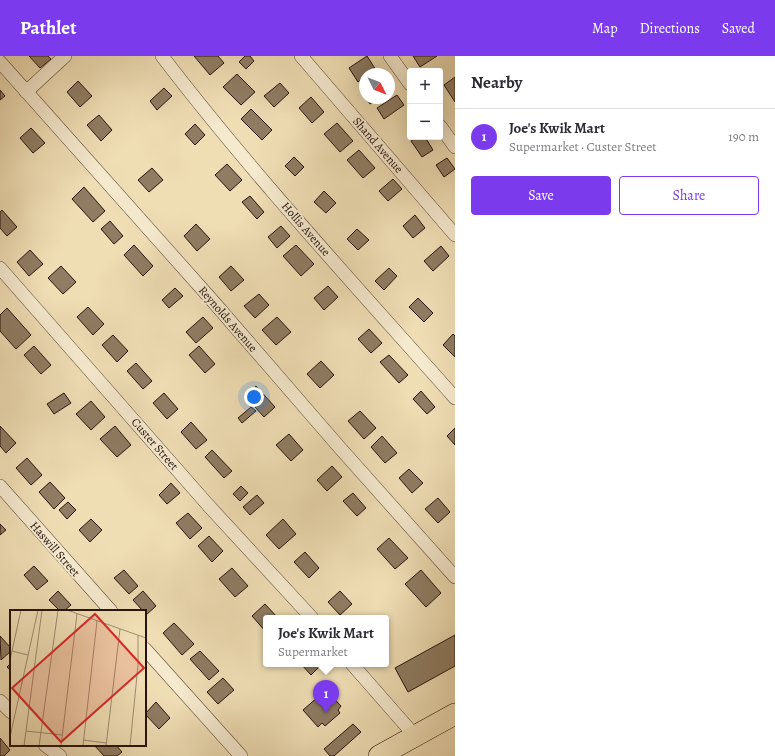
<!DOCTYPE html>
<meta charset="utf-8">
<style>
body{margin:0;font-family:Alegreya,serif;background:#f2f2f3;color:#2b2b33}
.controls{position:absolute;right:12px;top:12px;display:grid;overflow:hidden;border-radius:4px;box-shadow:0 4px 16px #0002}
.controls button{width:36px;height:36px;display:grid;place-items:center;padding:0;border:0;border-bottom:1px solid #e1e1e2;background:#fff;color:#2b2b33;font:20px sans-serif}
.compass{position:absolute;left:359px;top:12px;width:36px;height:36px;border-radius:50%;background:#fff;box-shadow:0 4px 16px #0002;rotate:132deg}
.you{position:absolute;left:254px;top:341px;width:14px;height:14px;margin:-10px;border:3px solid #fff;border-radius:50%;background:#1a73e8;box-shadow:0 0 0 6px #1a73e833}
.badge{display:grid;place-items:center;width:26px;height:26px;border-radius:50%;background:#7c3aed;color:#fff;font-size:13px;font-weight:700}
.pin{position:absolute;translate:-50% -33px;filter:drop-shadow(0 1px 2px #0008)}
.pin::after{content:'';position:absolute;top:21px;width:14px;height:12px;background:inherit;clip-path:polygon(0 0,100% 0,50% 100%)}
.popup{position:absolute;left:263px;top:559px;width:126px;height:52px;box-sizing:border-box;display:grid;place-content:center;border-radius:4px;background:#fff;filter:drop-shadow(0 1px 3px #0005);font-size:13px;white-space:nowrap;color:#7c7c81}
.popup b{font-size:15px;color:#2b2b33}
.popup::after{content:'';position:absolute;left:50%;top:100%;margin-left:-8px;border:8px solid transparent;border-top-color:#fff}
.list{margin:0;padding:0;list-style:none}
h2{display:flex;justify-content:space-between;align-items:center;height:52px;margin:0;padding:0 16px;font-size:17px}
h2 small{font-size:13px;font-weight:400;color:#7c7c81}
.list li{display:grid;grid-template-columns:26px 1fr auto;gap:12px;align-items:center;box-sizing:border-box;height:56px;padding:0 16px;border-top:1px solid #e1e1e2}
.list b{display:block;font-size:15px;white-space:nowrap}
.list p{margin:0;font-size:13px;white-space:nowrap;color:#7c7c81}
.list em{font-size:13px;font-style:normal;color:#7c7c81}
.actions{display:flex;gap:8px;padding:12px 16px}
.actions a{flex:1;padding:9px 0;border:1px solid #7c3aed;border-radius:4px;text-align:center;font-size:14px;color:#7c3aed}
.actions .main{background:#7c3aed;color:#fff}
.map{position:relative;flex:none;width:455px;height:700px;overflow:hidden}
header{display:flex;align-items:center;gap:24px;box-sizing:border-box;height:56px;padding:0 20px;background:#7c3aed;color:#fff}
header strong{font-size:19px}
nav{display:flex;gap:22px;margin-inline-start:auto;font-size:14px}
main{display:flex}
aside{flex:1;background:#fff}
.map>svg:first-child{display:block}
.building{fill:#8f7c63;stroke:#26130c}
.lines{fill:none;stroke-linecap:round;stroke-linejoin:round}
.street-casing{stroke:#584636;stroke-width:14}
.primary-casing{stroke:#26130c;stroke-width:22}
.street{stroke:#f5e9ce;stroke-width:13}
.primary{stroke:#efddb4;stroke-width:21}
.labels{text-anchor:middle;stroke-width:4;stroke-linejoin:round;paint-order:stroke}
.street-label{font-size:12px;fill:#26130c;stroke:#f5e9ce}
.inset-road{fill:none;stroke:#9f8c71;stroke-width:1}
.view{fill:#d62828;fill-opacity:0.15;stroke:#d62828;stroke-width:2}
.inset-edge{fill:none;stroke:#26130c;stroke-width:2}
</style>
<header>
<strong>Pathlet</strong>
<nav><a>Map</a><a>Directions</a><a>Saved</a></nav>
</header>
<main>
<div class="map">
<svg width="455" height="700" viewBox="0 0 455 700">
<rect width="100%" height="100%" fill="#efddb4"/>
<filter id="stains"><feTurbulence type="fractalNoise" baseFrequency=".005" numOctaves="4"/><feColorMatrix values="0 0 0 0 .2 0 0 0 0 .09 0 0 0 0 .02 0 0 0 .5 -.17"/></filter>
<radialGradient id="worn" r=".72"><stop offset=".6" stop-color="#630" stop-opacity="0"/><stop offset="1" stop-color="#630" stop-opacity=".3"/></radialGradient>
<path class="building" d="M29 0H48L51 3 40 12Z
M194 0H218L224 7 210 19Z
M245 0H250L254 5 246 13 239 6Z
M367 0 376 14 369 18H365V21L358 26 349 12Z
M413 0H437L420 11Z
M237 18 255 36 241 49 223 31Z
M455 21V46L444 29Z
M78 25 92 40 80 51 67 36Z
M280 27 289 37 274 51 264 40Z
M164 32 172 40 157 54 150 45Z
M0 34 5 40 0 44Z
M397 39 404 49 384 63 377 52Z
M311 41 324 56 312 67 299 52Z
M366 42H379L370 48Z
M251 53 272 74 262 84 241 63Z
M99 59 112 74 101 85 87 69Z
M337 67 353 85 340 96 324 78Z
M195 68 205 79 195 89 185 78Z
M31 72 45 87 33 97 20 82Z
M417 81H425L433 94 422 101 411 85Z
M359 94 375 112 363 122 347 104Z
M294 101 304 111 295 120 285 110Z
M447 102 455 113 444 121 436 109Z
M227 108 242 124 230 135 215 119Z
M152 112 163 124 149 136 138 124Z
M393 123 402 133 388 145 379 135Z
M84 131 105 155 93 166 72 143Z
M324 135 336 147 326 157 314 146Z
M250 140 264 156 257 163 242 146Z
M2 154 17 171 7 180 0 172V156Z
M415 159 425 172 413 182 403 170Z
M110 165 123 180 114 188 101 173Z
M196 168 210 183 197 195 184 180Z
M281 170 290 180 277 192 268 181Z
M357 173 369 184 358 194 347 183Z
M134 189 153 210 143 220 124 199Z
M296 189 314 208 301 220 283 200Z
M441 190 449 200 433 215 424 205Z
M30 194 43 208 29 220 17 206Z
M61 210 76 226 63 238 48 222Z
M231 210 244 224 231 235 219 221Z
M389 212 397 220 384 234 375 225Z
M328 230 338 241 324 254 314 242Z
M175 232 183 240 169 252 162 244Z
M259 238 269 249 255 262 244 250Z
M418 242 433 257 424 266 409 251Z
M88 251 104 268 93 279 77 261Z
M7 252 31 279 16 293 0 275V259Z
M203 261 213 272 196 287 186 276Z
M277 261 291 276 276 289 262 274Z
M369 273 382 287 371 297 358 283Z
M453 278 455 280V301L443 289Z
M113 279 128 295 117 306 102 289Z
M34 290 51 309 41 318 24 299Z
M199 290 215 308 205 317 189 299Z
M389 299 408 319 399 327 380 306Z
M321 305 334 319 320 332 307 318Z
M136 307 152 325 143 333 127 315Z
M256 330 275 351 264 361 245 340Z
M421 335 435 351 427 358 413 343Z
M64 337 71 347 54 358 47 348Z
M164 337 178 353 167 363 153 347Z
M91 345 105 361 91 374 76 358Z
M251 351 256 355 242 367 238 362Z
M360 355 376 372 364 383 348 365Z
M191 366 207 384 196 393 181 376Z
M0 370 16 387 6 397 0 390Z
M115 370 131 389 117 401 100 383Z
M455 372V389L447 380Z
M289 378 303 394 291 405 276 389Z
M382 380 397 397 385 407 371 391Z
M212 394 232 415 224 422 205 401Z
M27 402 42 419 31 429 16 412Z
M332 410 342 421 327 435 317 424Z
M409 413 423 427 412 437 399 422Z
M50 426 65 442 54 453 39 436Z
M171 427 180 437 167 448 159 439Z
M241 430 248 437 240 445 233 438Z
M353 437 366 452 357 460 343 445Z
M257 439 264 447 250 459 243 451Z
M438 442 450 456 438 467 425 453Z
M68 446 76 454 67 463 59 454Z
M188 457 202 472 190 483 176 467Z
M91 463 102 474 90 486 79 474Z
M283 463 296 478 279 493 266 479Z
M0 468 6 474 0 479Z
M209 480 223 495 212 506 198 490Z
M389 482 408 502 395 513 377 493Z
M305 496 319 512 309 522 294 506Z
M34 510 48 525 37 534 24 519Z
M232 512 248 530 235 541 219 523Z
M124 514 138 530 129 538 114 522Z
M421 514 441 537 426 551 405 528Z
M58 535 71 549 64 555H60L49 544Z
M143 535 156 550 146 559 145 555H143L133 544Z
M340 535 352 548 340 559 328 546Z
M265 548 278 562H266V576L252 560Z
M174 567 194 588 182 599 163 577Z
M455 579V610L408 636 395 612Z
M0 580 11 592V595L1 604Z
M200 595 219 615 209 624 190 603Z
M11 607V615L7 611Z
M301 608H322L311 619Z
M223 622 234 634 218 648 207 636Z
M326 634 341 650 338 654 340 657 325 670 322 667 318 671 303 654Z
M156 646 170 662 159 673 145 658Z
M353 668 361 676 334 700H330L324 693Z
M0 682 10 694 4 700H0Z
M94 689H116L122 696 117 700H104Z"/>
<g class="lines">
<g class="street-casing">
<path id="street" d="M162 0C253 119 356 230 455 342
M301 0 455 179
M390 0 410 28
M0 6 211 243 340 392 455 521
M26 36 65 0
M440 70 455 91
M0 212 208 449 312 562
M0 430 111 555
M145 593 241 700
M352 608 415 680
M0 645 11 656
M45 689 60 700"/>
</g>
<g class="primary-casing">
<path id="primary" d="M379 700 455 658"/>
</g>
<use href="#street" class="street"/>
<use href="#primary" class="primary"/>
</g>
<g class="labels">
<g class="street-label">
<text transform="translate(378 89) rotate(49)" y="4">Shand Avenue</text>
<text transform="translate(306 173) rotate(49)" y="4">Hollis Avenue</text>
<text transform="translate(228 263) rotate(49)" y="4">Reynolds Avenue</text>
<text transform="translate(155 388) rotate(49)" y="4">Custer Street</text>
<text transform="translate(55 493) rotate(49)" y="4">Haswill Street</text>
</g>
</g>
<g transform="translate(10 554)">
<rect width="136" height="136" fill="#efddb4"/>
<path class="inset-road" d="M57 0 136 28M2 41 18 45M0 50 11 0M16 121 52 125M0 127 28 0M73 130 96 133M14 136 32 0M29 136 48 0M51 136 67 4M73 136 87 11M96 136 110 19M120 136 128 55V25"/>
<path class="view" d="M85 4 134 58 51 132 2 78Z"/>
<rect width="136" height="136" class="inset-edge"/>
</g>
<rect width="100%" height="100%" filter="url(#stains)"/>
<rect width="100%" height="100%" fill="url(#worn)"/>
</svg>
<div class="controls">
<button>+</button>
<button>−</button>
</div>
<svg class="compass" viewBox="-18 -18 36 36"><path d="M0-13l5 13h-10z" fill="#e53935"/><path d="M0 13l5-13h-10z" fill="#7c7c81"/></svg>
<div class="you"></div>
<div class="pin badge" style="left:326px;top:657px">1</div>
<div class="popup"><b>Joe's Kwik Mart</b>Supermarket</div>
</div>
<aside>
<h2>Nearby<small></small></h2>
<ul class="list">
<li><span class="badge">1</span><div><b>Joe's Kwik Mart</b><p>Supermarket · Custer Street</p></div><em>190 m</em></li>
</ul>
<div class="actions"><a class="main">Save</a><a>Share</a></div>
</aside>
</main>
